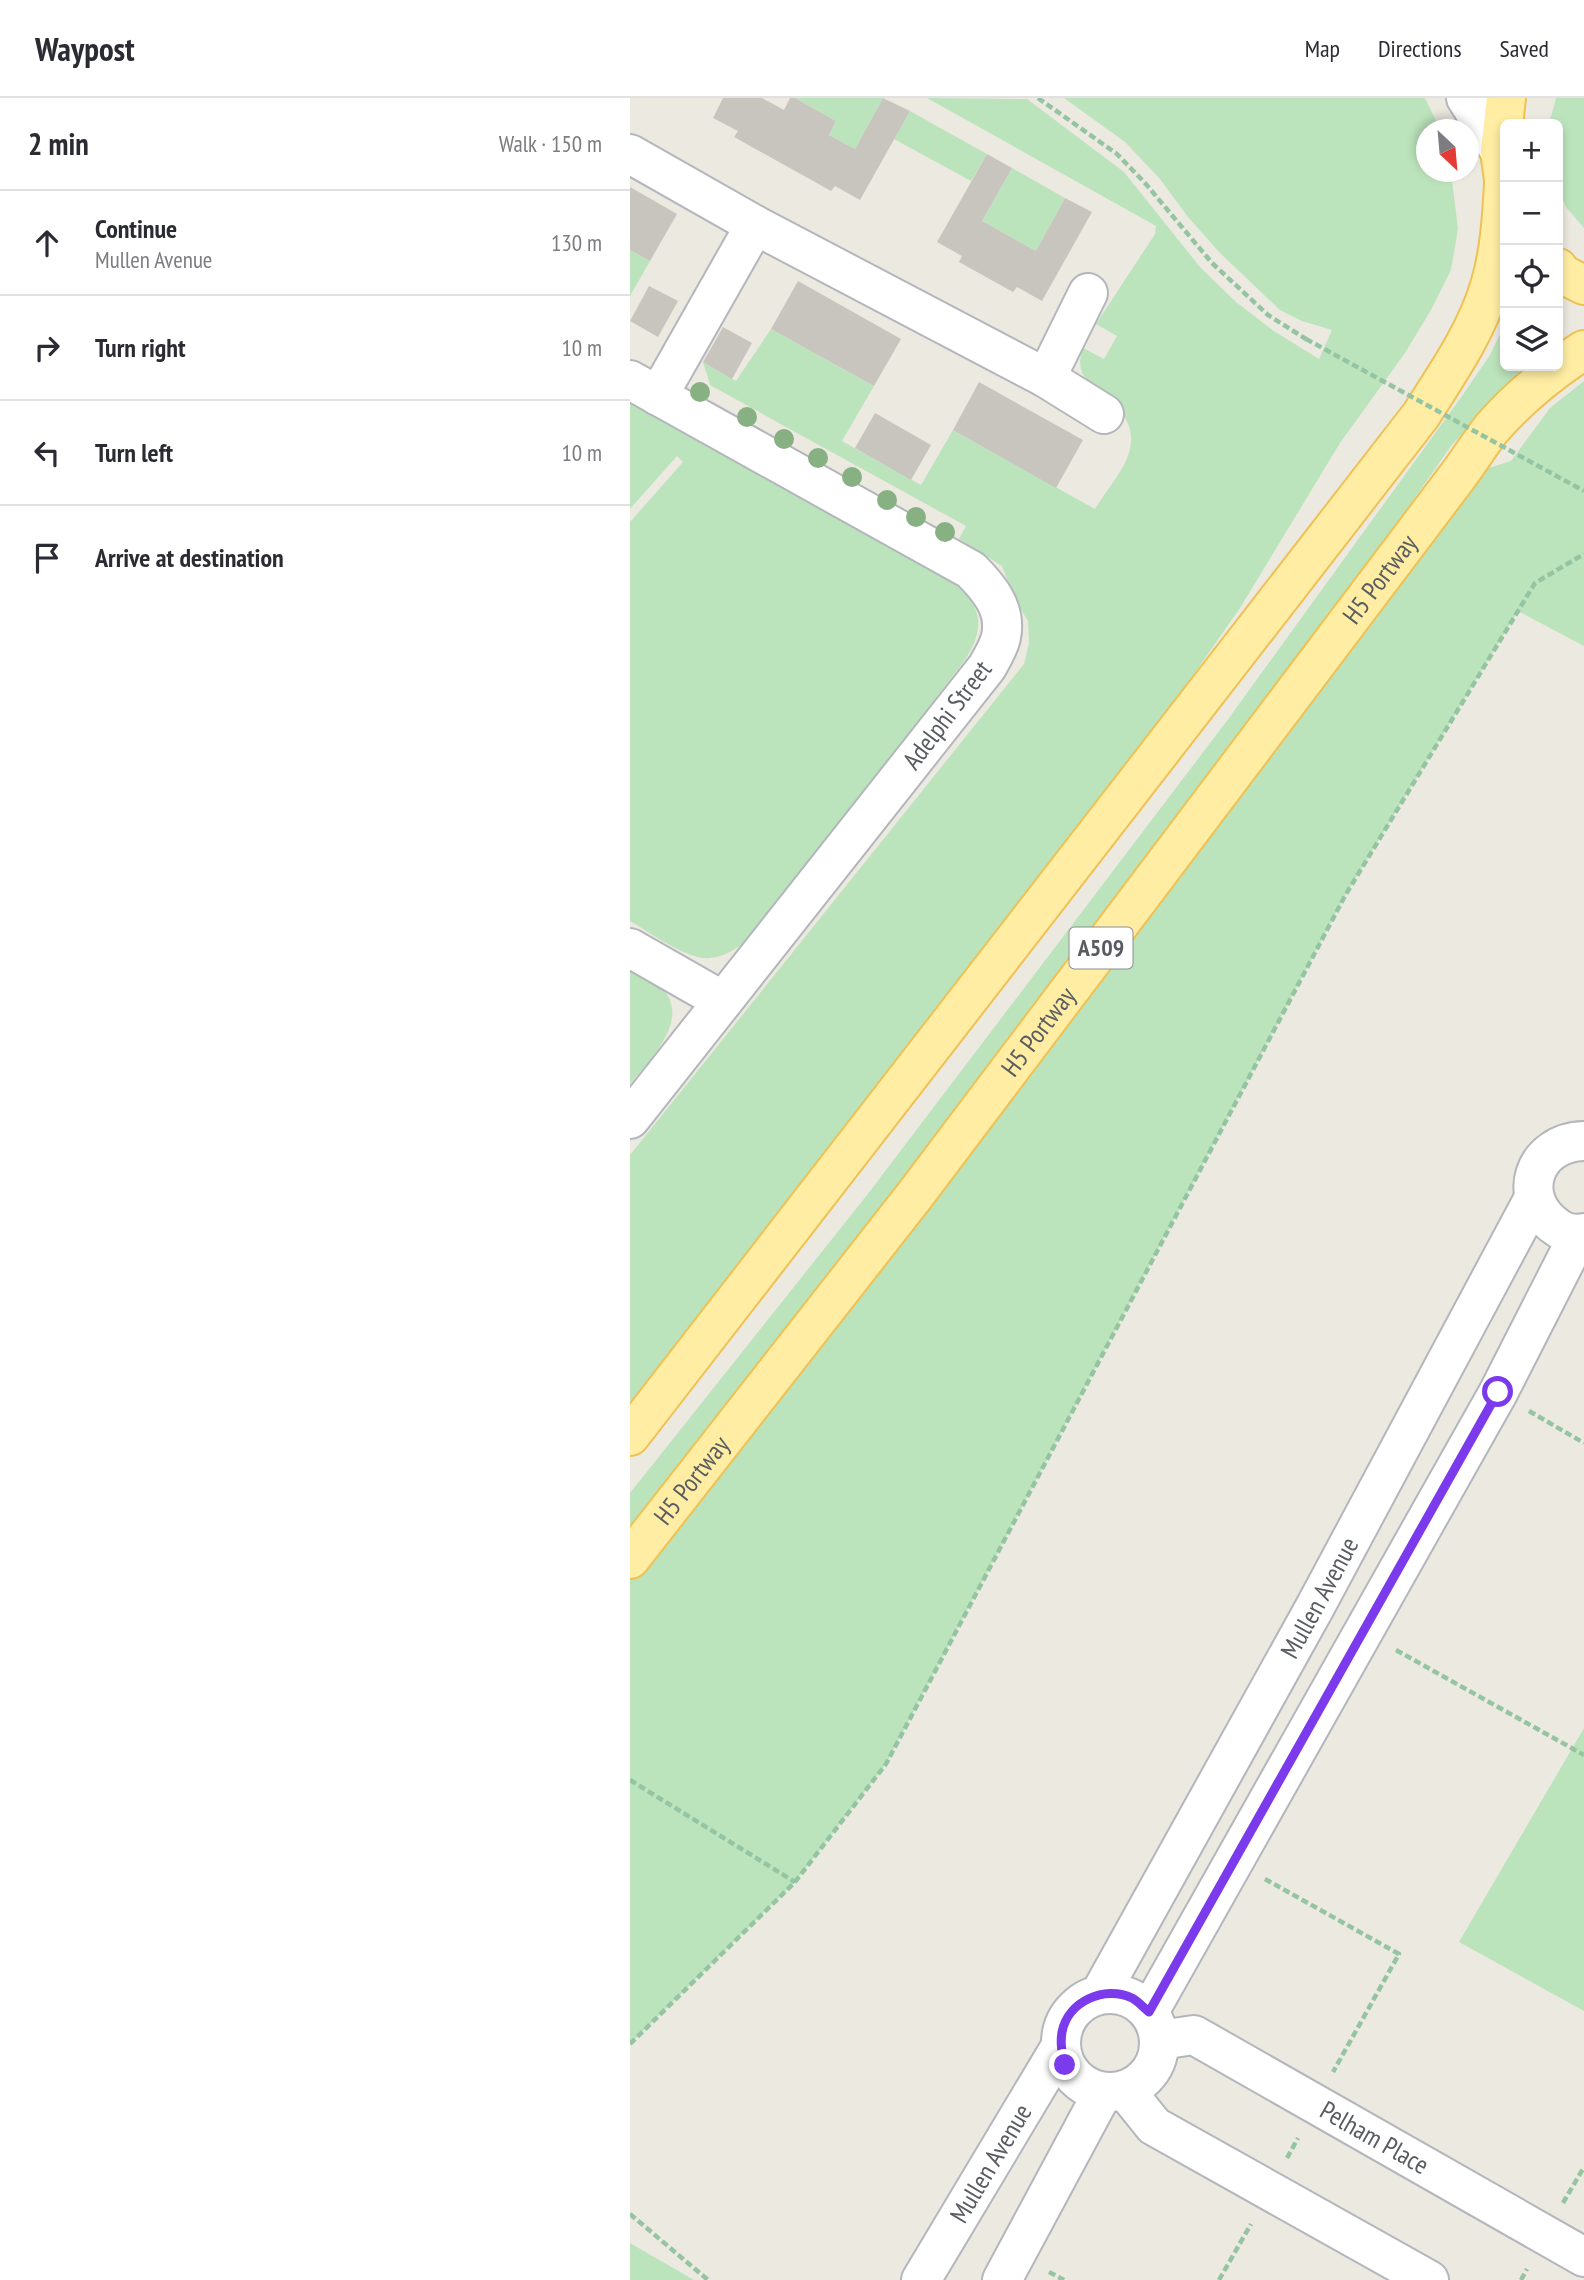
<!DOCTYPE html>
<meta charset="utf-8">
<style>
body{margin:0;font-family:"PT Sans Narrow",sans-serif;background:#f2f2f3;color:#2b2b33}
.controls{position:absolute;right:21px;top:21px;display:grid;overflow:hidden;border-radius:10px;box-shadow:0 4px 10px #0003}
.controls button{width:63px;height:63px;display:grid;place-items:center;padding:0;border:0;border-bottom:2px solid #e1e1e2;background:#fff;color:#2b2b33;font:35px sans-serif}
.compass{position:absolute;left:786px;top:21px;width:63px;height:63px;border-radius:50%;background:#fff;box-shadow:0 4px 10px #0003;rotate:154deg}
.stop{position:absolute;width:21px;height:21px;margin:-16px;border:5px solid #7c3aed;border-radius:50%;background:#fff}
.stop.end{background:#7c3aed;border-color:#fff;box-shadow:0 2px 7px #0008}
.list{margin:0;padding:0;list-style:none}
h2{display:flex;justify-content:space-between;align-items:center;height:91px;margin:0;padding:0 28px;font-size:30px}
h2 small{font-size:23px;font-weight:400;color:#7c7c81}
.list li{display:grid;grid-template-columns:46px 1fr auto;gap:21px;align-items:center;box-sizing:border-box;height:105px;padding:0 28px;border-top:2px solid #e1e1e2}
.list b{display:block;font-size:26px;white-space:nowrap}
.list p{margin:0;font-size:23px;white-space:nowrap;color:#7c7c81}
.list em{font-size:23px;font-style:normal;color:#7c7c81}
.icon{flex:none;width:38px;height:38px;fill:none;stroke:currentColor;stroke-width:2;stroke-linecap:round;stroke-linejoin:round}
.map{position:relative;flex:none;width:954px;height:2182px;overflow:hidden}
header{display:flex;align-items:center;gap:42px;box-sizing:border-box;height:98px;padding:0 35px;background:#fff;border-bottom:2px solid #e1e1e2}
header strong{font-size:33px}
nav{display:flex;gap:38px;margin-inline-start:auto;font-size:24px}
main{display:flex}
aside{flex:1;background:#fff}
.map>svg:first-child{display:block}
.green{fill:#bce4bc}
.building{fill:#c8c5bf}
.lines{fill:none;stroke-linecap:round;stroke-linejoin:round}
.minor-casing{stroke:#b3b6bb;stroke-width:42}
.secondary-casing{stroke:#b4b7bd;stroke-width:42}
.primary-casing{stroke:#efc155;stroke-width:42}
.path{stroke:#95c4a2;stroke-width:4.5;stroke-dasharray:7 3.5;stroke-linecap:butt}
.minor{stroke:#fff;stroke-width:38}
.secondary{stroke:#fff;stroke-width:38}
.primary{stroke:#feeda2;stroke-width:38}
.path-bridge{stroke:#95c4a2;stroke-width:4.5;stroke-dasharray:7 3.5;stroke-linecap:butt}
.tree{fill:#87b183}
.route{stroke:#7c3aed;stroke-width:9}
.labels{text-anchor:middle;stroke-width:5;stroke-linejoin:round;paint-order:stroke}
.shield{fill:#fff;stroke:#8b8d90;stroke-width:2}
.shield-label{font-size:24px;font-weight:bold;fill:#595c61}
.street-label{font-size:26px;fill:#595c61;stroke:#fff}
</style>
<header>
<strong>Waypost</strong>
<nav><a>Map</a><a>Directions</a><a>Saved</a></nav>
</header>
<main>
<aside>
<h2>2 min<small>Walk · 150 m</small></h2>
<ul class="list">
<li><svg class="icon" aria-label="ahead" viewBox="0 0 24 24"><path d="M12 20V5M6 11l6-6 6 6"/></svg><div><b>Continue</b><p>Mullen Avenue</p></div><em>130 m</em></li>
<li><svg class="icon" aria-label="right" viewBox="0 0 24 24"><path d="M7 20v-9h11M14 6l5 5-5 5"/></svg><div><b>Turn right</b></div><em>10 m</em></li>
<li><svg class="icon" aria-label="left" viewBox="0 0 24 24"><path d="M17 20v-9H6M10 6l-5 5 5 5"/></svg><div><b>Turn left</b></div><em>10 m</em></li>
<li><svg class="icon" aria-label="arrive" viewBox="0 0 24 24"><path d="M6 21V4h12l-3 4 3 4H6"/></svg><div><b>Arrive at destination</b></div></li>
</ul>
</aside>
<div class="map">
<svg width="954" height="2182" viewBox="0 0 954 2182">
<rect width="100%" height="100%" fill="#ece9e0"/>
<path class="green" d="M165 0H253L225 51 199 37 206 23Z
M297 0 397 1 494 74 570 169 606 204 644 233 689 261 702 232 672 223 650 212 590 155 558 119 530 81 495 44 434 0H795L810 31 796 32V74H821L828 131 821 172 801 212 775 255 710 345 610 510 499 669 0 1313V1057L394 566 399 545 398 523 386 504 372 468 329 441 336 428 80 287 73 264 106 283 141 231 244 288 212 343 291 387 323 332 465 411C475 394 493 374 499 355 515 297 434 299 453 250L474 261 487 238 466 226 525 136 526 128Z
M926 0H954V130L936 109 928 91V26H919Z
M280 13 357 56 341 83 264 41Z
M382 70 435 100 406 153 352 123Z
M0 152 20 163 0 198Z
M875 226V268H899L886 277 821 348 768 424 421 893 0 1432V1395L237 1097 596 624 832 298 860 257Z
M954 283V548L888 513 716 796 256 1666 165 1784 0 1946V1467L827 380 881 363 920 310Z
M0 304 333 489C353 517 353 533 335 562L120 841C108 849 95 859 80 860 59 863 19 834 0 823V424L53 364 47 358 0 411Z
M0 867C10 874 24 881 32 890 62 922 19 962 0 986Z
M954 1630V1913L829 1844Z
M0 2145 64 2182H0Z"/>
<path class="building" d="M93 0H132L154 12 160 0H165L206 23 199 37 225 51 253 0 280 13 230 102 205 88 201 93 104 39 108 33 83 20Z
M357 56 382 70 352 123 406 153 435 100 462 114 412 203 387 189 383 194 329 164 332 158 307 144Z
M0 89 47 116 20 163 0 152Z
M168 183 271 241 244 288 141 231Z
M19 188 48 203 28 239 0 223Z
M93 229 122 245 102 281 73 264Z
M349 284 453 342 426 390 323 332Z
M245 315 301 347 281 382 225 350Z"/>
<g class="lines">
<g class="minor-casing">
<g id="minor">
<path d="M0 56 125 127 416 280 474 316"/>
<path d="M416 280 458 195"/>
<path d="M0 282 341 472C359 490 377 511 371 539 369 549 362 560 357 569L0 1021"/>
<path d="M28 298 125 127"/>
<path d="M0 850 93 903"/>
<path d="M954 1043C903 1044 884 1101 928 1130 935 1135 945 1137 954 1135"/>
<circle cx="480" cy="1945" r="49"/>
<path id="s1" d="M470 1896 685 1509 904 1100"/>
<path d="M519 1914 868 1295 949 1136"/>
<path id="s2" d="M530 1942 564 1937 954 2159"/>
<path d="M495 1992 524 2028 799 2182"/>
<path id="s3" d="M291 2182 431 1948"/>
<path d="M372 2182 473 1994"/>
</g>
</g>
<g class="secondary-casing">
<path id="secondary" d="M836 0 870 53"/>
</g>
<g class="primary-casing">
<g id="primary">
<path d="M875 89 870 53 876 0"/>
<path d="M928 170 932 176 954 187"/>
<path d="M0 1338 791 317C817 276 846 235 860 188 870 155 872 120 874 86"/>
<path id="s4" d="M0 1461 285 1097 827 379C839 363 850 345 862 330 889 299 920 274 954 252"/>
</g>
</g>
<path class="path" d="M408 0 487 56 515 85 582 165 638 217 676 241
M899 1313 954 1345
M766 1552 954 1657
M0 1682 165 1784
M635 1781 769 1856 703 1974
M0 1946 165 1784 256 1666 716 796 905 485 954 456
M657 2060 668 2040
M933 2105 954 2069
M0 2116 78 2182
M419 2174 434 2182
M589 2182 621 2126
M891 2182 897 2171"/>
<use href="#minor" class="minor"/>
<use href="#secondary" class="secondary"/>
<use href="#primary" class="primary"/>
<path class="path-bridge" d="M676 241 954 393"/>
</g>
<g class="tree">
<circle cx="70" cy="294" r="10"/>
<circle cx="117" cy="319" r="10"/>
<circle cx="154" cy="341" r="10"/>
<circle cx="188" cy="360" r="10"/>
<circle cx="222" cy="379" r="10"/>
<circle cx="257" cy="402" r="10"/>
<circle cx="286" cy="419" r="10"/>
<circle cx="315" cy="434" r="10"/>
</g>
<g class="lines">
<path class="route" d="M435 1967C432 1955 430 1946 432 1934 438 1903 475 1887 502 1900 508 1903 514 1910 519 1914L868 1294"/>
</g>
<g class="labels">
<rect class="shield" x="439.5" y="829.5" width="63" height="41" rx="5"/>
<g class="shield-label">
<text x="471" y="858">A509</text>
</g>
<g class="street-label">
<text dy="9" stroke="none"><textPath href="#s4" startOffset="1234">H5 Portway</textPath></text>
<text transform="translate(317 617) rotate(-53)" y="9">Adelphi Street</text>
<text dy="9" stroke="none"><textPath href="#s4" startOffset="667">H5 Portway</textPath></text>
<text dy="9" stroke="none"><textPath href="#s4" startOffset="100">H5 Portway</textPath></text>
<text dy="9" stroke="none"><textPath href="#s1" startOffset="453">Mullen Avenue</textPath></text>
<text dy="9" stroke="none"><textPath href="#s2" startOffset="242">Pelham Place</textPath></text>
<text dy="9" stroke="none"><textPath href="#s3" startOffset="136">Mullen Avenue</textPath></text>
</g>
</g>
</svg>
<div class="controls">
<button>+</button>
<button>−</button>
<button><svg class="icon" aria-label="locate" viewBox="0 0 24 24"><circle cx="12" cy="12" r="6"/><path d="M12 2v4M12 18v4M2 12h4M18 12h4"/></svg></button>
<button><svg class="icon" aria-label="layers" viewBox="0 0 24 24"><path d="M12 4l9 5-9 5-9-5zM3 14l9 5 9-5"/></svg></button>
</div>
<svg class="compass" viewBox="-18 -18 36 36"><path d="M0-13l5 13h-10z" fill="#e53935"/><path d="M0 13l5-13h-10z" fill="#7c7c81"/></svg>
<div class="stop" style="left:868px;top:1294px"></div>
<div class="stop end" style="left:435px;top:1967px"></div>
</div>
</main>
